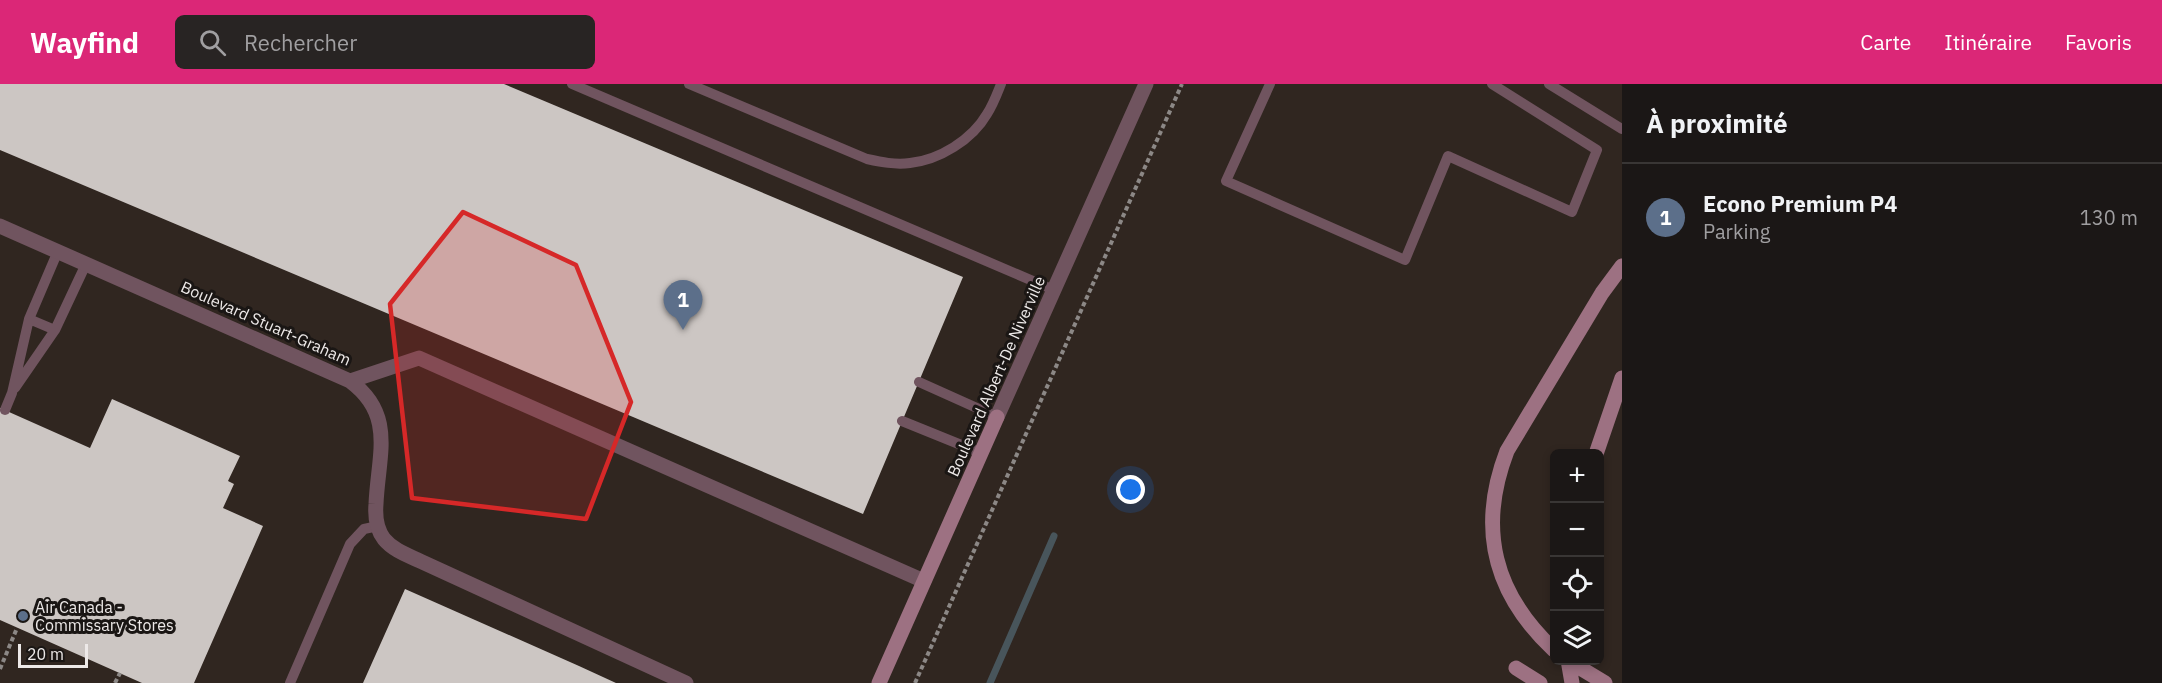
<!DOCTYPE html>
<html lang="fr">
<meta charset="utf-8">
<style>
body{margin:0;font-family:"IBM Plex Sans",sans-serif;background:#282423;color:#f1f3f6}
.controls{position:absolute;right:18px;bottom:18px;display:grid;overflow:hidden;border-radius:9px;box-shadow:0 3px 9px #0003}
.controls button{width:54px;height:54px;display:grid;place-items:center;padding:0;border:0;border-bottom:2px solid #393635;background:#1b1716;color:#f1f3f6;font:30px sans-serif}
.scale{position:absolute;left:18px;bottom:15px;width:70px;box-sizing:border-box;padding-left:6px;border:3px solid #ede9e8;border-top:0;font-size:16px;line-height:21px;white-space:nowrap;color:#ede9e8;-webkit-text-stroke:4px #1a1614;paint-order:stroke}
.you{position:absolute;left:1131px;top:406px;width:21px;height:21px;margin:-15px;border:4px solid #fff;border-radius:50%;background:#1a73e8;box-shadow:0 0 0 9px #1a73e833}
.badge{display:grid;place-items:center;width:39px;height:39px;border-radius:50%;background:#db2777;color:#fff;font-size:20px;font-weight:700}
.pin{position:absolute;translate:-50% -50px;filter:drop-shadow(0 2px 3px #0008)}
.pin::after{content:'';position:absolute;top:32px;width:21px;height:18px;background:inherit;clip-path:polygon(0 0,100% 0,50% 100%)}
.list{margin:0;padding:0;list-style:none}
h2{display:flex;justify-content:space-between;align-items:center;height:78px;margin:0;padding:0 24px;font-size:26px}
h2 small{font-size:20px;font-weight:400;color:#a09fa1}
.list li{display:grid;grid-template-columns:39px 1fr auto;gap:18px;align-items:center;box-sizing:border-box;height:108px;padding:0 24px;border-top:2px solid #393635}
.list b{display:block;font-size:22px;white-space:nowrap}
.list p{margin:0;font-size:20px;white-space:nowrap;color:#a09fa1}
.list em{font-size:20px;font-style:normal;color:#a09fa1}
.icon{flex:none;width:33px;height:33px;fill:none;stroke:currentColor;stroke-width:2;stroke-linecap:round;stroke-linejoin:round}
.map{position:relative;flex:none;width:1622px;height:599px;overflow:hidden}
header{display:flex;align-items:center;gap:36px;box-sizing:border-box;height:84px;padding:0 30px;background:#db2777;color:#fff}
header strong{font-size:28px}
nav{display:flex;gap:33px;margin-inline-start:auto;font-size:21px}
.search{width:420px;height:54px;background:#282423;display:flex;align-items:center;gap:15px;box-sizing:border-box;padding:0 21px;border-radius:9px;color:#a09fa1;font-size:22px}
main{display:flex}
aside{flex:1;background:#1b1716}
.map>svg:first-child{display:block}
.built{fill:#302620;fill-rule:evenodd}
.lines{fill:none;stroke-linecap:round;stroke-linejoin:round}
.stream{stroke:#48555b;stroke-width:7}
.building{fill:#ccc6c3}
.path{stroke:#8c8886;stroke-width:4;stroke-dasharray:4.5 3;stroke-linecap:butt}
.lane{stroke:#70545f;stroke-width:10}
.street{stroke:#70545f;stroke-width:15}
.secondary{stroke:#9d7182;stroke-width:15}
.marked{fill:#d62828;fill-opacity:0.2;stroke:#d62828;stroke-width:4.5;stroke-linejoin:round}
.service-dot{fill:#5c6f8a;stroke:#1a1614;stroke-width:2}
.labels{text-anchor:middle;stroke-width:6;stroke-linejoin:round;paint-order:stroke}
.street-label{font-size:16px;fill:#ede9e8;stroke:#1a1614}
.poi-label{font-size:16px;fill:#ede9e8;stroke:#1a1614;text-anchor:start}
</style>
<header>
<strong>Wayfind</strong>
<div class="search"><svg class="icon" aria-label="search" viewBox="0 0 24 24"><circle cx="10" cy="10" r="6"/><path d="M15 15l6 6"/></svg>Rechercher</div>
<nav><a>Carte</a><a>Itinéraire</a><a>Favoris</a></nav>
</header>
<main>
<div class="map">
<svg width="1622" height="599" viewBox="0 0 1622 599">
<rect width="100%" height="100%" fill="#241f1d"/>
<path class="built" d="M0 0H1622V599H0ZM1554 370H1600V576H1554Z"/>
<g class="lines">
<path class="stream" d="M990 599 1054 452"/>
</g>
<path class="building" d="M0 0H504L963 193 863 430 0 66Z
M112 315 240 372 228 397 234 400 223 424 263 442 194 599H142L0 536V324L90 364Z
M405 505 579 582 616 599H363Z"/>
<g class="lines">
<path class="path" d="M0 585 17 544
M115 599 120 589
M915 599 1182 0"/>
<path class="lane" d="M572 0 1054 206
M689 0 867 75C881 78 895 81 910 79 939 76 972 56 987 30 993 21 997 10 1001 0
M1270 0 1226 97 1405 176 1448 72 1572 128 1597 66 1492 0
M1549 0 1622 45
M29 235 55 246
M919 298 997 333
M15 304 55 246 86 180
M5 326 12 309 29 235 58 167
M902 337 981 369
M290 599 350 460 364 445 378 442"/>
<path class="street" d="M0 142 350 297C396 331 378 371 376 420 375 432 377 446 384 455 393 466 407 471 420 477L686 599
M350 297 419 274 924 497
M997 333 1146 0"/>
<path class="secondary" d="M1596 370 1622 294
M1554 566C1494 510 1477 445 1507 367L1602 209 1622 182
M1567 576 1605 599
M1568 576 1572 599
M1516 584 1540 599
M879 599 997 333"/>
</g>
<path class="marked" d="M463 128 576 181 631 318 586 435 412 414 390 220Z"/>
<circle class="service-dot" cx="23" cy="532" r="6"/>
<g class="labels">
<g class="street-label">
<text transform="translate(266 239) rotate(24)" y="6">Boulevard Stuart-Graham</text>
<text transform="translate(996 292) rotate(-66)" y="6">Boulevard Albert-De Niverville</text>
</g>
<g class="poi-label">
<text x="35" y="529">Air Canada -<tspan x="35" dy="18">Commissary Stores</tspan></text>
</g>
</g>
</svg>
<div class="controls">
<button>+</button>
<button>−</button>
<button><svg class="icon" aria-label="locate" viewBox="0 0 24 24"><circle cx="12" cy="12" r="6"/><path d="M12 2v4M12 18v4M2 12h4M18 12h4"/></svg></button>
<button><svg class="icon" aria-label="layers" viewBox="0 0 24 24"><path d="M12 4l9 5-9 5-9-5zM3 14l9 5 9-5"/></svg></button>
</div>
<div class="scale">20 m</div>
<div class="you"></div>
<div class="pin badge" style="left:683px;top:246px;background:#5c6f8a">1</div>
</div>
<aside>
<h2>À proximité<small></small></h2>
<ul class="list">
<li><span class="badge" style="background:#5c6f8a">1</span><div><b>Econo Premium P4</b><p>Parking</p></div><em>130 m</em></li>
</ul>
</aside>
</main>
